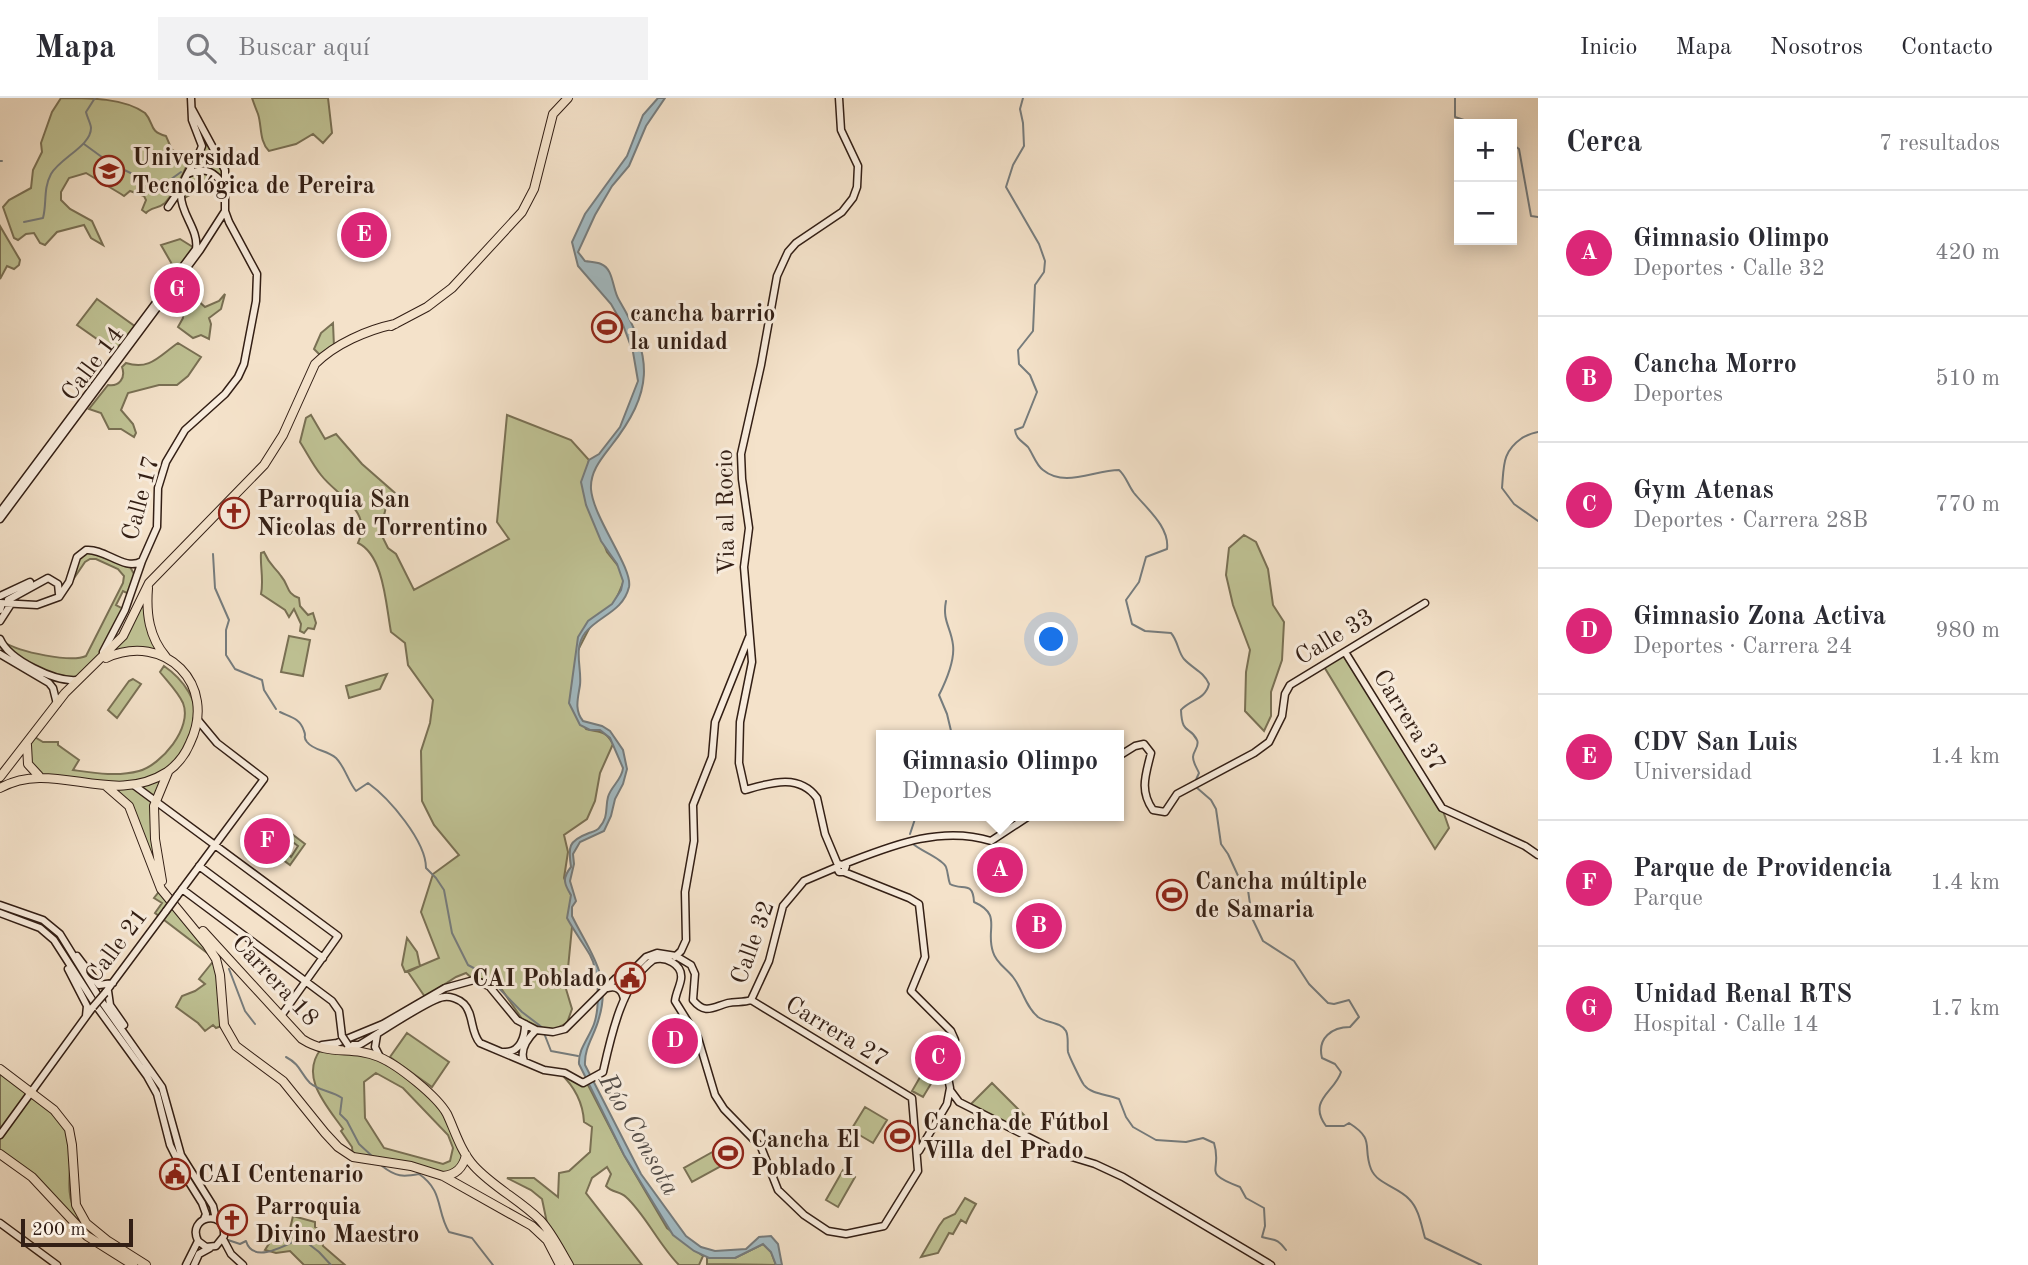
<!DOCTYPE html>
<html lang="es">
<meta charset="utf-8">
<style>
body{margin:0;font-family:"Old Standard TT",serif;background:#f2f2f3;color:#2b2b33}
.controls{position:absolute;right:21px;top:21px;display:grid;overflow:hidden;border-radius:0px;box-shadow:0 4px 18px #0003}
.controls button{width:63px;height:63px;display:grid;place-items:center;padding:0;border:0;border-bottom:2px solid #e1e1e2;background:#fff;color:#2b2b33;font:35px sans-serif}
.scale{position:absolute;left:21px;bottom:18px;width:112px;box-sizing:border-box;padding-left:7px;border:4px solid #331f15;border-top:0;font-size:19px;line-height:24px;white-space:nowrap;color:#331f15;-webkit-text-stroke:5px #f8ecdd;paint-order:stroke}
.you{position:absolute;left:1052px;top:542px;width:24px;height:24px;margin:-18px;border:5px solid #fff;border-radius:50%;background:#1a73e8;box-shadow:0 0 0 10px #1a73e833}
.badge{display:grid;place-items:center;width:46px;height:46px;border-radius:50%;background:#db2777;color:#fff;font-size:23px;font-weight:700}
.pin{position:absolute;translate:-50% -50%;border:4px solid #fff;box-shadow:0 2px 7px #0006}
.popup{position:absolute;left:876px;top:632px;width:248px;height:91px;box-sizing:border-box;display:grid;place-content:center;border-radius:0px;background:#fff;filter:drop-shadow(0 2px 5px #0005);font-size:23px;white-space:nowrap;color:#7c7c81}
.popup b{font-size:26px;color:#2b2b33}
.popup::after{content:'';position:absolute;left:50%;top:100%;margin-left:-14px;border:14px solid transparent;border-top-color:#fff}
.list{margin:0;padding:0;list-style:none}
h2{display:flex;justify-content:space-between;align-items:center;height:91px;margin:0;padding:0 28px;font-size:30px}
h2 small{font-size:23px;font-weight:400;color:#7c7c81}
.list li{display:grid;grid-template-columns:46px 1fr auto;gap:21px;align-items:center;box-sizing:border-box;height:126px;padding:0 28px;border-top:2px solid #e1e1e2}
.list b{display:block;font-size:26px;white-space:nowrap}
.list p{margin:0;font-size:23px;white-space:nowrap;color:#7c7c81}
.list em{font-size:23px;font-style:normal;color:#7c7c81}
.icon{flex:none;width:38px;height:38px;fill:none;stroke:currentColor;stroke-width:2;stroke-linecap:round;stroke-linejoin:round}
.map{position:relative;flex:none;width:1538px;height:1167px;overflow:hidden}
header{display:flex;align-items:center;gap:42px;box-sizing:border-box;height:98px;padding:0 35px;background:#fff;border-bottom:2px solid #e1e1e2}
header strong{font-size:33px}
nav{display:flex;gap:38px;margin-inline-start:auto;font-size:24px}
.search{width:490px;height:63px;background:#f2f2f3;display:flex;align-items:center;gap:18px;box-sizing:border-box;padding:0 24px;border-radius:0px;color:#7c7c81;font-size:26px}
main{display:flex}
aside{flex:1;background:#fff}
.map>svg:first-child{display:block}
.green{fill:#bfc294;stroke:#797054;stroke-width:2;fill-rule:evenodd}
.water{fill:#a2bac2;stroke:#767c7d;stroke-width:2}
.lines{fill:none;stroke-linecap:round;stroke-linejoin:round}
.stream{stroke:#767c7d;stroke-width:2}
.secondary-casing{stroke:#331f15;stroke-width:9}
.primary-casing{stroke:#331f15;stroke-width:10}
.secondary{stroke:#f8ecdd;stroke-width:6}
.primary{stroke:#f4e2ca;stroke-width:8}
.secondary-bridge-casing{stroke:#331f15;stroke-width:9;stroke-linecap:butt}
.secondary-bridge{stroke:#f8ecdd;stroke-width:6}
.labels{text-anchor:middle;stroke-width:6;stroke-linejoin:round;paint-order:stroke}
.poi-label{font-size:24px;font-weight:bold;fill:#331f15;stroke:#f8ecdd;text-anchor:start}
.street-label{font-size:24px;fill:#331f15;stroke:#f8ecdd}
.water-label{font-size:26px;font-style:italic;fill:#544e49;stroke:#f8ecdd}
</style>
<header>
<strong>Mapa</strong>
<div class="search"><svg class="icon" aria-label="search" viewBox="0 0 24 24"><circle cx="10" cy="10" r="6"/><path d="M15 15l6 6"/></svg>Buscar aquí</div>
<nav><a>Inicio</a><a>Mapa</a><a>Nosotros</a><a>Contacto</a></nav>
</header>
<main>
<div class="map">
<svg width="1538" height="1167" viewBox="0 0 1538 1167">
<rect width="100%" height="100%" fill="#f4e2ca"/>
<filter id="stains"><feTurbulence type="fractalNoise" baseFrequency=".00286" numOctaves="4"/><feColorMatrix values="0 0 0 0 .2 0 0 0 0 .09 0 0 0 0 .02 0 0 0 .5 -.17"/></filter>
<radialGradient id="worn" r=".72"><stop offset=".6" stop-color="#630" stop-opacity="0"/><stop offset="1" stop-color="#630" stop-opacity=".3"/></radialGradient>
<path class="green" d="M61 0C91 0 124 0 145 15 155 26 148 33 166 38L172 52 190 61C183 75 176 93 165 105 158 111 151 109 146 115L142 112 146 102 144 98 130 93 124 98 121 96 86 75 69 80 61 94V102L70 111 92 123 103 147 91 140 84 127 57 134 45 147 40 145 34 135 26 136 18 142 14 140 3 109 9 102 31 90 33 72 42 54 41 45 52 14Z
M252 0H328L332 35 323 45 313 36 296 46 269 53C259 43 262 28 258 16 256 11 254 6 252 0Z
M192 18 221 62 224 100C207 87 198 92 181 102V94L202 50Z
M0 128 20 162 19 167 14 171 7 168 0 181Z
M180 141 196 151 177 175 161 147Z
M225 196 221 211 209 220 211 226 209 241 201 237 193 240 178 229 183 220 182 211 192 201 197 202 205 209 219 203Z
M97 201 136 229 117 255 77 227Z
M604 215 620 237 611 244 594 222Z
M333 225 334 249 320 257 314 251 321 235Z
M178 245 201 259 188 278 177 287H159L128 295 121 312 133 326 136 335 134 339 121 331H109L101 315 89 311 108 287C119 289 126 280 122 269L126 265C150 273 160 257 178 245Z
M311 317 325 341 336 336 362 366 395 395 386 409 380 434 388 450 396 456 414 492 509 441 497 424 507 317 571 342 589 362 583 392 607 454 626 478 613 509 592 525 577 554 574 611 586 631C599 635 605 631 613 646L600 675 595 703 587 721 564 737 568 754 564 780 571 797 572 829 566 891 572 911 567 925 550 934 522 921 494 880 474 882 466 875 456 879 425 899 408 874 420 868 405 874 402 867 407 840 417 854 420 868 439 860 421 814 433 776 459 757 434 727 422 703 421 653 430 625 433 602 408 567 405 545 391 534C386 508 384 457 358 445 373 412 338 399 321 377 313 367 307 355 300 344L306 320Z
M1244 437 1256 444 1268 471 1273 507 1284 524 1282 562 1271 594V618L1264 633 1245 613 1246 574 1250 552 1233 507 1226 477 1229 450Z
M86 452 129 467 134 476 131 497 123 493 116 507 125 512 109 544 110 553 141 498 148 509 161 553 105 560 77 582H62L11 555 4 544C19 554 71 565 86 558L123 485 124 478 118 471 96 461H90L85 464 66 492 76 463Z
M264 454C270 468 274 468 281 478 289 487 286 496 299 500L300 508 308 517 313 515 316 525 314 531 308 530 304 535 300 533 301 526 294 511 289 519 285 512 261 496C264 482 260 469 261 455Z
M289 538 310 542 303 578 281 574Z
M1345 554 1442 710 1449 730 1435 751 1323 567Z
M164 568C183 581 200 604 196 628L155 703 158 774 132 714 106 688 42 679 26 660 33 638 43 644H58V647L79 662 73 672C94 675 117 679 139 673 161 667 193 630 183 605 178 594 167 583 160 574Z
M387 576 380 591 349 600 346 588Z
M133 581 141 586 117 620 108 612 129 583Z
M271 720 305 746 290 767 255 741ZM282 736 298 748 291 759 289 757 286 761 276 753 280 747 276 744Z
M161 791 216 861 224 927 216 930 213 927 205 933 198 925 176 909 182 898 195 893 205 886 199 881 215 861 155 815 162 805 154 800Z
M407 935 449 964 432 989 390 959Z
M321 951 380 959 433 997 466 1057 450 1077 353 1059 352 1049 341 1033 343 1031C327 1008 299 979 321 951ZM376 975 403 990 448 1037 453 1050 450 1063 443 1066 384 1050 365 1020 364 984Z
M930 962 941 969 923 999 912 993Z
M0 975C21 991 48 1006 63 1028 80 1052 60 1089 76 1114 83 1125 97 1135 107 1145L89 1137 34 1078 0 1052Z
M560 975 587 985 624 1057 667 1130 703 1158 699 1167H679C659 1147 645 1116 626 1099 620 1093 612 1095 606 1088L611 1076 607 1069 592 1080 586 1095 642 1167H572L547 1125 542 1101 531 1092 507 1080H534L558 1099 559 1075 569 1073 590 1054 592 1029 584 1024C583 1004 575 989 560 975Z
M992 985 1028 1021 1018 1032 969 1008Z
M865 1009 887 1022 873 1045 851 1032Z
M899 1023 913 1031 900 1052 887 1044Z
M716 1052 725 1066 692 1084 684 1070Z
M843 1072 855 1079 838 1109 826 1102Z
M965 1100 976 1106C972 1113 969 1118 966 1125L961 1122 953 1136 949 1135 938 1155 921 1159 939 1128 944 1121 955 1116Z
M293 1118 315 1124V1129L320 1132 323 1148 345 1167H304L290 1153 276 1155 265 1152 272 1141H276L289 1135Z
M763 1146 771 1154 776 1167 707 1166V1159L735 1160Z"/>
<path class="water" d="M658 0H665L646 28 629 68 612 88 595 117 578 154 585 163C590 164 596 164 601 166 614 171 612 191 619 202 654 261 653 294 611 348 601 361 590 374 591 391 593 420 633 470 629 489 623 514 598 518 585 535 573 551 582 570 580 587 578 600 574 612 583 623L602 628 610 633 623 652 627 671 623 686 615 701 611 718 604 733 580 744 573 756 574 766 570 783 576 803 572 809V818C589 853 612 878 599 920 595 937 584 949 585 967L641 1076 686 1138 701 1149 715 1153 746 1151 759 1139 771 1138 778 1146 782 1167H776L771 1154 763 1146 735 1160H709L694 1153 673 1137 624 1057 579 966C578 951 589 940 594 926 600 909 599 873 590 857 583 845 574 833 567 820L571 797C564 786 562 780 571 769 568 749 568 743 589 735 592 734 597 733 599 730 609 719 605 710 608 699 611 688 622 682 623 670L610 640 600 632H590L580 627 569 605 578 539 588 523 612 506 621 492 623 483 617 466 601 443 586 407 581 384 589 362 599 356 620 329 638 283 633 254 623 227 611 206 578 168 572 144 585 116 627 58 643 17Z"/>
<g class="lines">
<path class="stream" d="M1023 0 1020 11 1023 25 1024 48 1013 67 1006 89 1039 146 1045 163 1044 174 1035 187 1033 233 1018 252 1019 266 1030 277 1037 294 1023 329 1015 332C1016 341 1022 343 1028 349 1033 356 1036 367 1043 372 1065 390 1094 372 1119 372 1126 378 1128 387 1134 395 1146 410 1170 429 1167 451L1146 459 1139 484 1126 502 1132 526 1145 533 1171 535C1178 543 1178 554 1184 561 1193 571 1203 573 1209 586 1205 602 1191 601 1181 612 1182 638 1190 627 1197 642 1200 648 1193 653 1193 659 1193 665 1197 670 1199 675L1195 684
M1455 0V19L1476 26
M84 46 110 65 147 83 167 84 181 74
M1512 46 1519 51 1531 118 1538 119
M0 63H2
M24 124 43 120C47 105 43 91 51 76 60 60 91 48 91 30 91 26 87 19 86 14L95 0
M1538 334C1531 335 1528 337 1522 340 1502 354 1504 367 1502 390L1514 406 1538 423
M213 456 215 490 229 522 226 532V557L235 571 262 582 264 592 276 611
M946 503C942 523 951 529 953 547 955 563 946 583 939 597L947 616 952 637
M280 614C290 619 300 620 304 633 307 640 302 637 307 644 314 653 327 652 336 660 345 669 348 683 356 693L368 685C389 700 426 743 426 770L436 780 444 792 452 835 468 867 485 876 522 914 543 930
M1196 689 1211 702 1216 711 1221 746 1228 756 1240 782 1247 785 1252 820 1263 843 1294 863 1309 886 1328 905 1334 906 1349 902 1359 919 1350 929C1332 929 1317 940 1322 960L1335 966 1341 974C1335 994 1307 1002 1326 1028H1344L1349 1025C1376 1042 1362 1048 1371 1071 1377 1086 1398 1089 1409 1101 1419 1111 1421 1126 1425 1140L1481 1167
M910 736 916 718
M913 746C921 753 943 761 946 769 948 774 948 781 950 786 962 793 973 782 974 804 1003 817 985 831 993 854 996 865 1006 870 1013 879 1023 892 1025 908 1038 919 1046 925 1061 924 1066 933 1069 939 1067 948 1068 954 1069 958 1081 983 1084 987 1092 997 1108 996 1119 1001L1126 1019 1133 1029 1156 1042 1186 1044 1203 1040 1214 1045C1223 1074 1200 1074 1240 1089L1246 1100 1264 1110 1265 1128 1262 1139C1275 1143 1276 1139 1286 1152
M229 871 245 913 255 926
M544 935 551 953 578 958
M286 959C301 967 300 975 310 985 319 993 332 993 342 1000L340 1016 347 1023 359 1046 372 1058
M382 1068C396 1079 403 1079 419 1076 444 1093 436 1113 449 1134L472 1140 493 1167
M225 1141 240 1146 246 1143C253 1167 286 1147 301 1140L319 1154 331 1167"/>
<g class="secondary-casing">
<path id="secondary" d="M190 75C206 69 215 74 224 88
M168 109 179 93
M0 414 196 151C199 132 181 116 181 98 180 81 197 64 202 48L192 22 191 0
M0 421 200 152 225 113
M0 498 30 484
M8 502 48 480 58 486 59 496
M0 505 37 507 59 499 69 484 77 459 86 452C105 450 125 474 142 463
M0 512 1 509
M0 523 11 506
M0 541C9 562 55 584 77 582
M103 554 125 512 142 463 157 429 158 390 166 364 185 332 225 296 238 279 244 266 256 203 257 176 229 124 225 113V72L192 11
M1345 554 1442 710 1525 748 1538 757
M0 556 49 585 53 590 57 606
M1119 658 1135 648 1144 646 1151 655C1146 676 1139 692 1153 712L1165 714 1177 696 1254 655 1269 644 1282 618 1285 596 1290 587 1425 505
M135 688 338 838 281 918
M844 766C891 748 940 727 991 743L1029 718
M838 767 825 736 817 700C799 675 770 685 745 692L739 665 740 624 752 564 744 469 749 430 742 381 741 356 761 267 777 178 788 154 796 145 842 114 853 100 857 89 858 68 841 32 839 0
M199 768 323 860
M844 774 846 768 838 766 837 770 839 774H844L909 800 919 806 925 859 911 893 951 933 955 942 947 974 950 990 947 1006 919 1053
M182 791 332 903 339 913 342 938
M177 798 264 681 217 645 197 621
M0 807 43 822 60 836 102 904 162 989 181 1057 213 1108 216 1121
M0 815 40 830 54 842 97 909 147 978 157 996 170 1047 187 1081 202 1105 206 1116 204 1121
M77 858 99 887 113 885
M675 859 681 853 686 842 685 794 694 743 693 707 712 659 715 624 749 539
M68 871 87 908 86 918
M608 890C617 887 623 893 624 902
M108 893 110 907 124 927
M105 895 166 813
M751 902 769 863 783 808 804 783 837 769
M377 937 375 949 380 959
M322 947 337 945 383 926 445 890 474 882 489 888 517 922 536 932 553 934 565 931 616 880 633 872 646 859 657 855 676 858 691 867 695 876 693 902C705 917 713 909 728 905 736 903 743 905 751 902
M348 947H359C375 938 430 900 444 899 450 898 459 901 464 906 474 916 470 934 480 945L544 972 565 975 583 985 603 974C611 938 622 885 653 862 665 858 683 866 681 881 680 888 676 895 675 903L698 940 715 997 724 1011 761 1049 778 1092 804 1117 828 1133 846 1136 884 1128 918 1073 912 1000 751 902
M504 954C520 955 525 939 525 926
M524 963C519 951 528 940 536 932
M950 992 959 1004 1062 1056 1095 1066 1123 1079 1271 1167
M0 1037 93 909
M0 1125 57 1167
M223 1141 231 1156 243 1167
M186 1167 198 1143C186 1119 226 1109 224 1138L216 1148 206 1149 198 1143
M194 1167 199 1156 210 1150"/>
</g>
<g class="primary-casing">
<path id="primary" d="M391 228 427 209 452 190 522 114 534 91 553 16 568 0
M148 490C146 516 149 539 166 559
M27 647 28 666 39 678
M0 679 65 595 123 538 149 485 264 367 283 337 315 266C335 246 367 232 395 226
M106 688 129 708 161 791 207 847 216 861 220 877 224 927 236 948 283 983 325 1035 338 1049 353 1059 411 1068 443 1078 532 1128 547 1142 560 1167
M0 690C54 660 111 710 167 674 177 667 185 657 190 645 218 587 165 533 106 560
M162 783 155 741 154 708 168 674
M203 833 302 941C330 959 351 947 379 959 398 967 437 998 447 1016 455 1033 461 1054 474 1068 493 1089 520 1102 540 1122 552 1135 560 1152 569 1167
M0 971 54 1012 69 1031 72 1047 76 1107 86 1125 108 1143 146 1167
M0 1056 32 1079 87 1138 133 1167
M443 1078C456 1077 463 1070 466 1057"/>
</g>
<use href="#secondary" class="secondary"/>
<use href="#primary" class="primary"/>
<g class="secondary-bridge-casing">
<path id="secondary-bridge" d="M166 813 177 798
M93 909 105 895
M342 938 348 947"/>
</g>
<use href="#secondary-bridge" class="secondary-bridge"/>
</g>
<defs>
<g id="university-ring" transform="scale(1.575)"><circle r="9.5" fill="#f8ecdd" stroke="#8f2418" stroke-width="1.5"/><path d="M0-5L7-2L0 1L-7-2ZM-4 1L0 2.5L4 1V4Q0 6-4 4Z" fill="#8f2418"/></g>
<g id="stadium-ring" transform="scale(1.575)"><circle r="9.5" fill="#f8ecdd" stroke="#8f2418" stroke-width="1.5"/><path d="M0-5a6.5 5 0 1 0 0 10a6.5 5 0 1 0 0-10ZM-3.5-1.8h7v3.6h-7Z" fill="#8f2418"/></g>
<g id="church-ring" transform="scale(1.575)"><circle r="9.5" fill="#f8ecdd" stroke="#8f2418" stroke-width="1.5"/><path d="M-1.2-6h2.4v3.5h3.3v2.4h-3.3V6h-2.4V-.1h-3.3v-2.4h3.3Z" fill="#8f2418"/></g>
<g id="civic-ring" transform="scale(1.575)"><circle r="9.5" fill="#f8ecdd" stroke="#8f2418" stroke-width="1.5"/><path d="M-.6-6.5H3V-4.5H.6V-3L4-1V1h2V6H-6V1h2V-1L-.6-3ZM-1.2 2.5V6h2.4V2.5Z" fill="#8f2418"/></g>
</defs>
<g fill-rule="evenodd">
<use href="#university-ring" x="109" y="73"/>
<use href="#stadium-ring" x="607" y="229"/>
<use href="#church-ring" x="234" y="415"/>
<use href="#stadium-ring" x="1172" y="797"/>
<use href="#civic-ring" x="630" y="880"/>
<use href="#stadium-ring" x="900" y="1038"/>
<use href="#stadium-ring" x="728" y="1055"/>
<use href="#civic-ring" x="175" y="1076"/>
<use href="#church-ring" x="232" y="1122"/>
</g>
<g class="labels">
<g class="poi-label">
<text x="132" y="67">Universidad<tspan x="132" dy="28">Tecnológica de Pereira</tspan></text>
<text x="630" y="223">cancha barrio<tspan x="630" dy="28">la unidad</tspan></text>
<text x="257" y="409">Parroquia San<tspan x="257" dy="28">Nicolas de Torrentino</tspan></text>
<text x="1195" y="791">Cancha múltiple<tspan x="1195" dy="28">de Samaria</tspan></text>
<text x="607" y="888" text-anchor="end">CAI Poblado</text>
<text x="923" y="1032">Cancha de Fútbol<tspan x="923" dy="28">Villa del Prado</tspan></text>
<text x="751" y="1049">Cancha El<tspan x="751" dy="28">Poblado I</tspan></text>
<text x="198" y="1084">CAI Centenario</text>
<text x="255" y="1116">Parroquia<tspan x="255" dy="28">Divino Maestro</tspan></text>
</g>
<g class="street-label">
<text transform="translate(92 265) rotate(-53)" y="8">Calle 14</text>
<text transform="translate(140 400) rotate(-75)" y="8">Calle 17</text>
<text transform="translate(725 414) rotate(-91)" y="8">Via al Rocio</text>
<text transform="translate(1334 538) rotate(-31)" y="8">Calle 33</text>
<text transform="translate(1410 622) rotate(58)" y="8">Carrera 37</text>
<text transform="translate(752 844) rotate(-70)" y="8">Calle 32</text>
<text transform="translate(116 847) rotate(-53)" y="8">Calle 21</text>
<text transform="translate(276 882) rotate(47)" y="8">Carrera 18</text>
<text transform="translate(837 933) rotate(31)" y="8">Carrera 27</text>
</g>
<g class="water-label">
<text transform="translate(640 1036) rotate(60)" y="9">Río Consota</text>
</g>
</g>
<rect width="100%" height="100%" filter="url(#stains)"/>
<rect width="100%" height="100%" fill="url(#worn)"/>
</svg>
<div class="controls">
<button>+</button>
<button>−</button>
</div>
<div class="scale">200 m</div>
<div class="you"></div>
<div class="pin badge" style="left:1000px;top:772px">A</div>
<div class="popup"><b>Gimnasio Olimpo</b>Deportes</div>
<div class="pin badge" style="left:1039px;top:828px">B</div>
<div class="pin badge" style="left:938px;top:960px">C</div>
<div class="pin badge" style="left:675px;top:943px">D</div>
<div class="pin badge" style="left:364px;top:137px">E</div>
<div class="pin badge" style="left:267px;top:743px">F</div>
<div class="pin badge" style="left:177px;top:192px">G</div>
</div>
<aside>
<h2>Cerca<small>7 resultados</small></h2>
<ul class="list">
<li><span class="badge">A</span><div><b>Gimnasio Olimpo</b><p>Deportes · Calle 32</p></div><em>420 m</em></li>
<li><span class="badge">B</span><div><b>Cancha Morro</b><p>Deportes</p></div><em>510 m</em></li>
<li><span class="badge">C</span><div><b>Gym Atenas</b><p>Deportes · Carrera 28B</p></div><em>770 m</em></li>
<li><span class="badge">D</span><div><b>Gimnasio Zona Activa</b><p>Deportes · Carrera 24</p></div><em>980 m</em></li>
<li><span class="badge">E</span><div><b>CDV San Luis</b><p>Universidad</p></div><em>1.4 km</em></li>
<li><span class="badge">F</span><div><b>Parque de Providencia</b><p>Parque</p></div><em>1.4 km</em></li>
<li><span class="badge">G</span><div><b>Unidad Renal RTS</b><p>Hospital · Calle 14</p></div><em>1.7 km</em></li>
</ul>
</aside>
</main>
